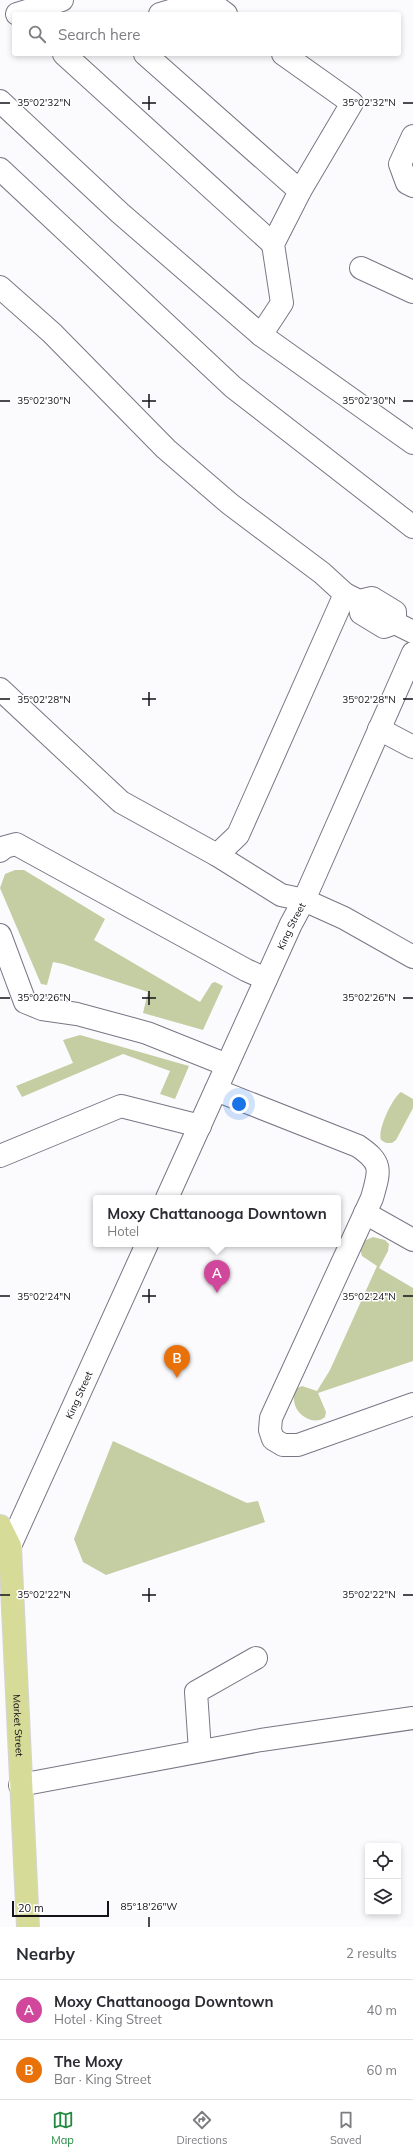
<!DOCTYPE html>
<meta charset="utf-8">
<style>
body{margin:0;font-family:Mulish,sans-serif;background:#f7f7f7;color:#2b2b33}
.controls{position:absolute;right:12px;bottom:12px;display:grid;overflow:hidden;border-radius:4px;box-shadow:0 2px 6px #0003}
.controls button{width:36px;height:36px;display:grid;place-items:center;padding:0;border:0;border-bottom:1px solid #e1e1e2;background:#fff;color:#2b2b33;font:20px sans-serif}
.scale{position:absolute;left:12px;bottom:10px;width:97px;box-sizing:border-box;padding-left:4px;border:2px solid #151218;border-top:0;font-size:11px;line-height:14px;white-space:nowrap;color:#151218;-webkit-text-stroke:3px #fff;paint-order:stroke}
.you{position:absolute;left:239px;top:1104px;width:14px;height:14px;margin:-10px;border:3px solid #fff;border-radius:50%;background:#1a73e8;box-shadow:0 0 0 6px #1a73e833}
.badge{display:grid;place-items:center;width:26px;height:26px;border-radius:50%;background:#22893e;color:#fff;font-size:13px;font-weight:700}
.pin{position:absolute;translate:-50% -33px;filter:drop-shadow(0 1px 2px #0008)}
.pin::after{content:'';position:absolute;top:21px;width:14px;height:12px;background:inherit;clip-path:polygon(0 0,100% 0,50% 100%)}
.popup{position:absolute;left:93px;top:1195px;width:248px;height:52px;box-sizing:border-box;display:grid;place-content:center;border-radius:4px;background:#fff;filter:drop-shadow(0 1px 3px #0005);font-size:13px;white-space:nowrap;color:#7c7c81}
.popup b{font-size:15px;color:#2b2b33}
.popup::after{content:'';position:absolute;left:50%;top:100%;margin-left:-8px;border:8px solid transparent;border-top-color:#fff}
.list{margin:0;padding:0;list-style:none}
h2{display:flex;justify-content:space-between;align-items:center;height:52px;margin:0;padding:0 16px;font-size:17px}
h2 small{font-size:13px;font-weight:400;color:#7c7c81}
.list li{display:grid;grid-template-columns:26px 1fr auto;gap:12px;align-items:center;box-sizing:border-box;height:60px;padding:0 16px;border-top:1px solid #e1e1e2}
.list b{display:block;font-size:15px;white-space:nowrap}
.list p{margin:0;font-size:13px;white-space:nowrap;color:#7c7c81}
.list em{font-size:13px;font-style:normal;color:#7c7c81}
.icon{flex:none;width:22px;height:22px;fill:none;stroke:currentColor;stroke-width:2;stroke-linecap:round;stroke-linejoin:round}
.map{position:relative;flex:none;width:413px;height:1927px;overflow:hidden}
.search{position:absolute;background:#fff;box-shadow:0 2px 6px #0003;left:12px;right:12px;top:12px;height:44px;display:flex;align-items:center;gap:10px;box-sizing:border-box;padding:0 14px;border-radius:4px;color:#7c7c81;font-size:15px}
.sheet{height:172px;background:#fff}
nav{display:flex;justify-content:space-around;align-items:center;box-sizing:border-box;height:56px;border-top:1px solid #e1e1e2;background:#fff;font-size:11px;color:#7c7c81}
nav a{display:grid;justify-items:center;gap:2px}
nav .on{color:#22893e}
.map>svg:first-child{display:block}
.green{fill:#c5cda3}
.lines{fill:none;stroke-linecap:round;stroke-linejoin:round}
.minor-casing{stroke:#7c7585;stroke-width:24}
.major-casing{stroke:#d5d4d5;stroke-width:24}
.minor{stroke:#fff;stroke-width:22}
.major{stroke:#d6dc97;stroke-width:22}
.ticks{fill:none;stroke:#151218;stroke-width:1.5}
.labels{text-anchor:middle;stroke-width:3;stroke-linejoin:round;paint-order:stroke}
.street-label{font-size:10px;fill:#151218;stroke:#fff}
.ticks-label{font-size:10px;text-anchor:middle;fill:#151218;stroke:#fff;stroke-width:3;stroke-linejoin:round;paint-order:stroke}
</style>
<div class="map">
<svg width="413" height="1927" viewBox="0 0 413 1927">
<rect width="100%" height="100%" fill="#fbfafd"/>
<path class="green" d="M15 870H24L105 919 94 940 200 1002 212 983 215 982 223 986 203 1030 143 1013 148 992 63 964 53 962 47 985 41 984 0 888 5 874Z
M80 1035 189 1066 175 1099 160 1094 170 1071 123 1054 22 1097 16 1086 73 1063 63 1040Z
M401 1092 413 1099V1108L396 1140 392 1143H386L381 1140C377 1130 393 1097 401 1092Z
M373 1237 385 1240 389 1244 388 1251 379 1268 413 1288V1361L318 1393 326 1412 325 1417C315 1426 298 1416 295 1405 293 1399 294 1394 295 1389L302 1386 317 1391 330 1370 377 1266 362 1256 360 1249 364 1241Z
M113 1441 247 1503 258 1501 265 1522 106 1575 83 1562 74 1539Z"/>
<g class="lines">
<g class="minor-casing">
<g id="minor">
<path d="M17 14 62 0"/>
<path d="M160 14 207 0 226 14"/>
<path d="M64 54 273 244"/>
<path d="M145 54 300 191"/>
<path d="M283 54 352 103 300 191 273 244 282 303 261 335 413 443"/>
<path d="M0 101 120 213 261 335"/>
<path d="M413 136 400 164 407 183 413 186"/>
<path d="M0 169 233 387 413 527"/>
<path d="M361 268 413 292"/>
<path d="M0 287 52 333 166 449 230 504 322 573 345 594 238 835 217 855 121 802 0 689"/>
<path d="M345 594 359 601 372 598 395 612V623L384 627 361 613 359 601"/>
<path d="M395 623 413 632"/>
<path d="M379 729 413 747"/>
<path d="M0 851 5 847 16 844 246 970 266 979"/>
<path d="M217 855 281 895 304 900 344 918 413 957"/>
<path d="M0 935 25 1002 42 1009 77 1014 147 1033 227 1065"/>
<path d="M216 1090 358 1146C383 1163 380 1170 372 1198L271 1418 270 1430 273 1439 283 1445H298L413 1404"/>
<path d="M0 1156 121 1106 200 1126"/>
<path id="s1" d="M167 1198 291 924 304 900 413 653"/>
<path d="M365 1213 413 1240"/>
<path id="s2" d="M10 1546 147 1244"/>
<path d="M200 1751 196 1692 256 1658"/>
<path d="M20 1785 261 1740 413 1718"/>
</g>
</g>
<g class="major-casing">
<g id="major">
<path id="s3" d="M0 1526 10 1546 28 1927"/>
</g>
</g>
<use href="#minor" class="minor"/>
<use href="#major" class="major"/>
</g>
<path class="ticks" d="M149 96V110M0 103H10M142 103H156M403 103H413M149 394V408M0 401H10M142 401H156M403 401H413M149 692V706M0 699H10M142 699H156M403 699H413M149 991V1005M0 998H10M142 998H156M403 998H413M149 1289V1303M0 1296H10M142 1296H156M403 1296H413M149 1588V1602M0 1595H10M142 1595H156M403 1595H413M149 1917V1927"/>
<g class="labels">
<g class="street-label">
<text dy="4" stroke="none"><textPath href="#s1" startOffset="299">King Street</textPath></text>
<text dy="4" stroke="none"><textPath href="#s2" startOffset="166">King Street</textPath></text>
<text dy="4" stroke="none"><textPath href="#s3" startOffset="202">Market Street</textPath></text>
</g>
</g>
<g class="ticks-label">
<text x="44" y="106">35°02'32"N</text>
<text x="369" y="106">35°02'32"N</text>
<text x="44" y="404">35°02'30"N</text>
<text x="369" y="404">35°02'30"N</text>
<text x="44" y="703">35°02'28"N</text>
<text x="369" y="703">35°02'28"N</text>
<text x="44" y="1001">35°02'26"N</text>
<text x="369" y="1001">35°02'26"N</text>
<text x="44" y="1300">35°02'24"N</text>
<text x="369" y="1300">35°02'24"N</text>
<text x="44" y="1598">35°02'22"N</text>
<text x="369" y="1598">35°02'22"N</text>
<text x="149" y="1910">85°18'26"W</text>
</g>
</svg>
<div class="controls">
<button><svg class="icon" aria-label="locate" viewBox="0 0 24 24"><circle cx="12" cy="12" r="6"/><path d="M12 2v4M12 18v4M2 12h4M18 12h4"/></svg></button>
<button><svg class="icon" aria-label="layers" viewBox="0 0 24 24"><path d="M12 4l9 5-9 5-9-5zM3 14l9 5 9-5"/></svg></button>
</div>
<div class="scale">20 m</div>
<div class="you"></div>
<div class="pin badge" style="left:217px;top:1293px;background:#d1479c">A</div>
<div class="popup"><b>Moxy Chattanooga Downtown</b>Hotel</div>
<div class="pin badge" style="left:177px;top:1378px;background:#e8710a">B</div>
<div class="search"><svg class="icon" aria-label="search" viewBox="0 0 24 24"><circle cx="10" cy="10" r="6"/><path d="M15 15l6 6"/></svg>Search here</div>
</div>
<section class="sheet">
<h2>Nearby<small>2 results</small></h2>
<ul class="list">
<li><span class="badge" style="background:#d1479c">A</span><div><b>Moxy Chattanooga Downtown</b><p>Hotel · King Street</p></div><em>40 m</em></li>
<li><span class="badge" style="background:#e8710a">B</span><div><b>The Moxy</b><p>Bar · King Street</p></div><em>60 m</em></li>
</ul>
</section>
<nav>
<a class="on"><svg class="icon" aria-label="map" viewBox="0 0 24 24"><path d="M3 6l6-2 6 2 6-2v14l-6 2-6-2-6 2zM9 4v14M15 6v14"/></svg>Map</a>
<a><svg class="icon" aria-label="directions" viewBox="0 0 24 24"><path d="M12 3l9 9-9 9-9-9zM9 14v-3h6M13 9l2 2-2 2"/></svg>Directions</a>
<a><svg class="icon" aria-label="saved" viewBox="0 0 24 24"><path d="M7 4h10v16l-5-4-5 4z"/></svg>Saved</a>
</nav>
